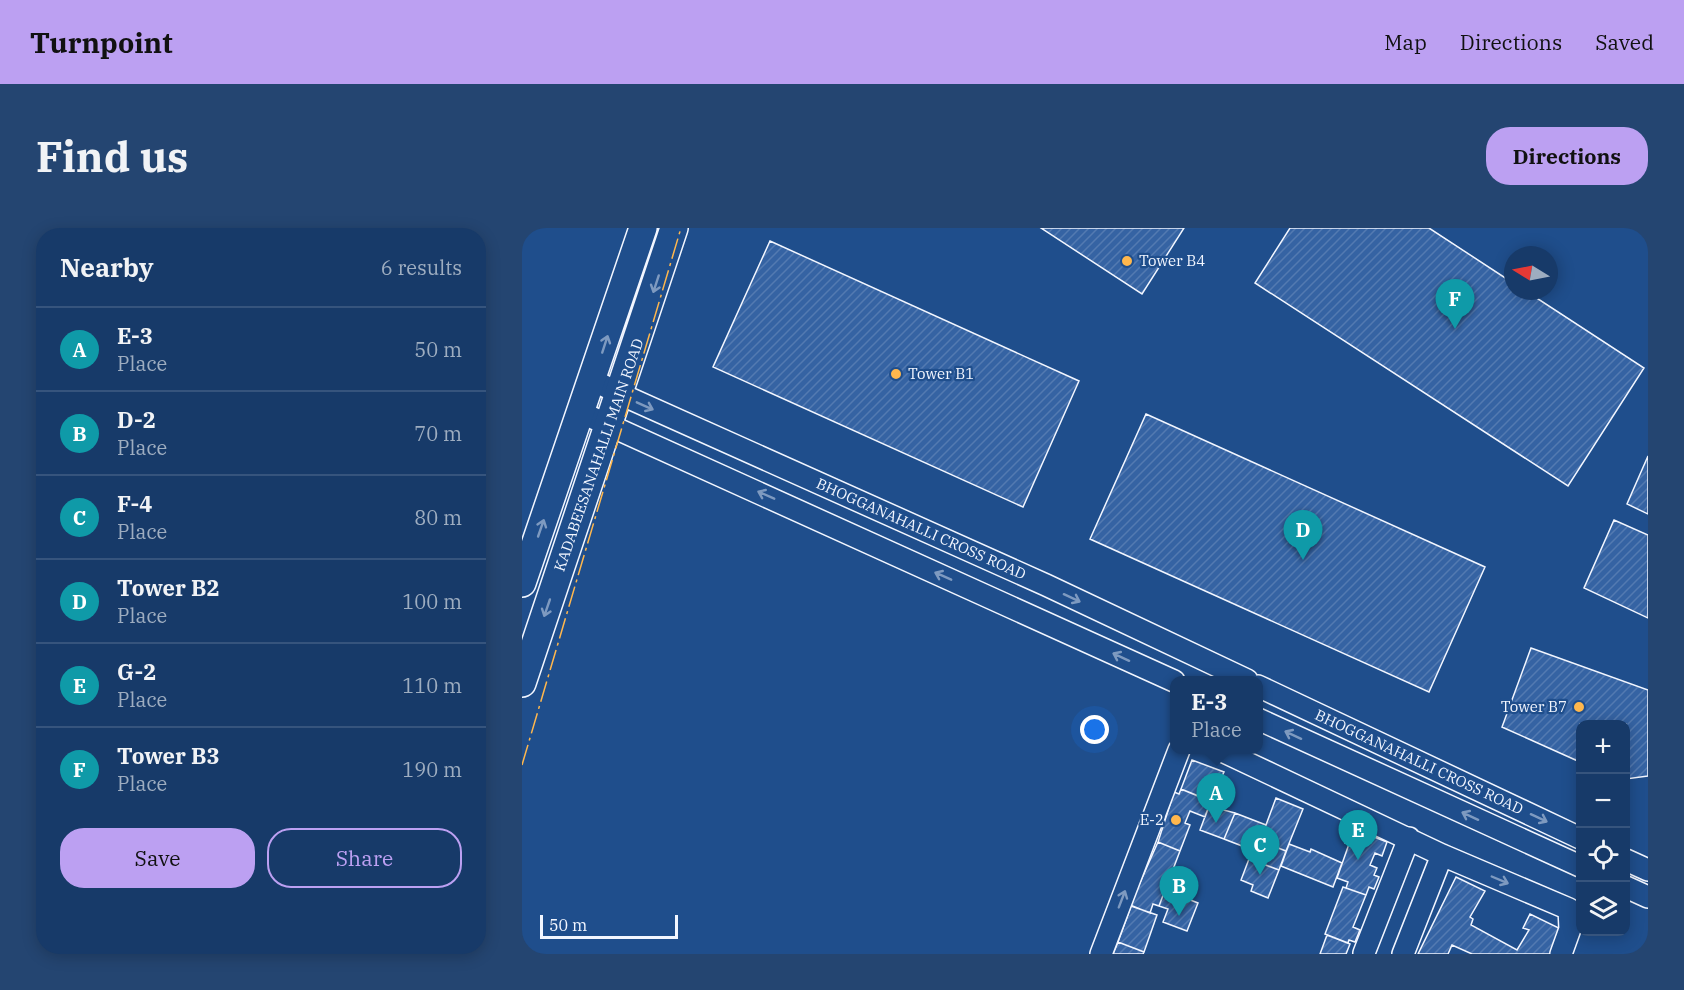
<!DOCTYPE html>
<meta charset="utf-8">
<style>
body{margin:0;font-family:"IBM Plex Serif",serif;background:#244571;color:#f1f3f6}
.controls{position:absolute;right:18px;bottom:18px;display:grid;overflow:hidden;border-radius:12px;box-shadow:0 3px 15px #0003}
.controls button{width:54px;height:54px;display:grid;place-items:center;padding:0;border:0;border-bottom:2px solid #36547d;background:#173a69;color:#f1f3f6;font:30px sans-serif}
.compass{position:absolute;left:982px;top:18px;width:54px;height:54px;border-radius:50%;background:#173a69;box-shadow:0 3px 15px #0003;rotate:280deg}
.scale{position:absolute;left:18px;bottom:15px;width:138px;box-sizing:border-box;padding-left:6px;border:3px solid #f2f6ff;border-top:0;font-size:16px;line-height:21px;white-space:nowrap;color:#f2f6ff;-webkit-text-stroke:4px #1f4e8c;paint-order:stroke}
.you{position:absolute;left:573px;top:502px;width:21px;height:21px;margin:-15px;border:4px solid #fff;border-radius:50%;background:#1a73e8;box-shadow:0 0 0 9px #1a73e833}
.badge{display:grid;place-items:center;width:39px;height:39px;border-radius:50%;background:#bca0f2;color:#fff;font-size:20px;font-weight:700}
.pin{position:absolute;translate:-50% -50px;filter:drop-shadow(0 2px 3px #0008)}
.pin::after{content:'';position:absolute;top:32px;width:21px;height:18px;background:inherit;clip-path:polygon(0 0,100% 0,50% 100%)}
.popup{position:absolute;left:648px;top:448px;width:93px;height:78px;box-sizing:border-box;display:grid;place-content:center;border-radius:12px;background:#173a69;filter:drop-shadow(0 2px 4px #0005);font-size:20px;white-space:nowrap;color:#9eadc0}
.popup b{font-size:22px;color:#f1f3f6}
.popup::after{content:'';position:absolute;left:50%;top:100%;margin-left:-12px;border:12px solid transparent;border-top-color:#173a69}
.list{margin:0;padding:0;list-style:none}
h2{display:flex;justify-content:space-between;align-items:center;height:78px;margin:0;padding:0 24px;font-size:26px}
h2 small{font-size:20px;font-weight:400;color:#9eadc0}
.list li{display:grid;grid-template-columns:39px 1fr auto;gap:18px;align-items:center;box-sizing:border-box;height:84px;padding:0 24px;border-top:2px solid #36547d}
.list b{display:block;font-size:22px;white-space:nowrap}
.list p{margin:0;font-size:20px;white-space:nowrap;color:#9eadc0}
.list em{font-size:20px;font-style:normal;color:#9eadc0}
.actions{display:flex;gap:12px;padding:18px 24px}
.actions a{flex:1;padding:14px 0;border:2px solid #bca0f2;border-radius:24px;text-align:center;font-size:21px;color:#bca0f2}
.actions .main{background:#bca0f2;color:#111}
.icon{flex:none;width:33px;height:33px;fill:none;stroke:currentColor;stroke-width:2;stroke-linecap:round;stroke-linejoin:round}
.map{position:relative;flex:none;width:1126px;height:726px;overflow:hidden;border-radius:24px}
header{display:flex;align-items:center;gap:36px;box-sizing:border-box;height:84px;padding:0 30px;background:#bca0f2;color:#111}
header strong{font-size:28px}
nav{display:flex;gap:33px;margin-inline-start:auto;font-size:21px}
.intro{display:flex;align-items:center;justify-content:space-between;box-sizing:border-box;height:144px;padding:0 36px}
h1{margin:0;font-size:42px}
.button{padding:15px 27px;border-radius:24px;background:#bca0f2;color:#111;font-size:21px;font-weight:700}
main{display:flex;gap:36px;padding:0 36px}
aside{flex:1;background:#173a69;border-radius:24px;box-shadow:0 3px 15px #0003}
.map>svg:first-child{display:block}
.building{fill:url(#building-hatch);stroke:#f2f6ff;stroke-width:1.5}
.lines{fill:none;stroke-linecap:round;stroke-linejoin:round}
.minor-casing{stroke:#f2f6ff;stroke-width:24}
.major-casing{stroke:#f2f6ff;stroke-width:30}
.minor{stroke:#1f4e8c;stroke-width:21}
.major{stroke:#1f4e8c;stroke-width:27}
.power{stroke:#ffb74d;stroke-width:1.5;stroke-dasharray:21 4.5 3 4.5;stroke-linecap:butt}
.oneway{stroke:#7e9ac0}
.poi-dot{fill:#ffb74d;stroke:#1f4e8c;stroke-width:2}
.labels{text-anchor:middle;stroke-width:4.5;stroke-linejoin:round;paint-order:stroke}
.poi-label{font-size:15px;fill:#f2f6ff;stroke:#1f4e8c;text-anchor:start}
.street-label{font-size:15px;fill:#f2f6ff;stroke:#1f4e8c}
</style>
<header>
<strong>Turnpoint</strong>
<nav><a>Map</a><a>Directions</a><a>Saved</a></nav>
</header>
<div class="intro"><h1>Find us</h1><a class="button">Directions</a></div>
<main>
<aside>
<h2>Nearby<small>6 results</small></h2>
<ul class="list">
<li><span class="badge" style="background:#0f9aa8">A</span><div><b>E-3</b><p>Place</p></div><em>50 m</em></li>
<li><span class="badge" style="background:#0f9aa8">B</span><div><b>D-2</b><p>Place</p></div><em>70 m</em></li>
<li><span class="badge" style="background:#0f9aa8">C</span><div><b>F-4</b><p>Place</p></div><em>80 m</em></li>
<li><span class="badge" style="background:#0f9aa8">D</span><div><b>Tower B2</b><p>Place</p></div><em>100 m</em></li>
<li><span class="badge" style="background:#0f9aa8">E</span><div><b>G-2</b><p>Place</p></div><em>110 m</em></li>
<li><span class="badge" style="background:#0f9aa8">F</span><div><b>Tower B3</b><p>Place</p></div><em>190 m</em></li>
</ul>
<div class="actions"><a class="main">Save</a><a>Share</a></div>
</aside>
<div class="map">
<svg width="1126" height="726" viewBox="0 0 1126 726">
<defs>
<pattern id="building-hatch" width="6" height="6" patternUnits="userSpaceOnUse" patternTransform="scale(1.5)"><rect width="6" height="6" fill="#3563a3"/><path d="M-1 1l2-2M0 6l6-6M5 7l2-2" fill="none" stroke="#537ab1"/></pattern>
</defs>
<rect width="100%" height="100%" fill="#1f4e8c"/>
<path class="building" d="M519 0H662L620 66Z
M768 0H907L991 55V63H1004L1122 140 1046 258 733 55Z
M248 13 557 153 501 279 191 139Z
M624 186 963 339 907 464 568 311Z
M1126 228V286L1105 276Z
M1092 292 1126 307V390L1062 360Z
M1009 420 1126 462V548L1104 551V496H1058V534L980 499Z
M670 532 702 544 688 573 659 561Z
M659 561 689 573 683 589 668 583 663 595 668 597 658 623 636 614 652 564 657 566Z
M754 570 781 581 764 623 738 613Z
M687 578 713 585 702 611 678 602Z
M713 585 744 597 733 623 702 611Z
M829 600 865 614 860 628 853 625 848 637 855 640 852 647 857 649 852 661 847 659 844 667 824 660 826 654 815 650 827 616 823 615Z
M738 613 764 623 757 642 730 632Z
M636 614 658 623 637 678 631 676 628 685 608 677Z
M767 616 788 624 789 621 820 635 811 659 759 638Z
M727 631 757 642 746 670 729 663 731 657 719 652Z
M934 649 963 663 948 689 951 691 949 697 995 722 1007 702 1001 700 1008 686 1043 703 1033 726H950L930 717 926 726H896Z
M821 659 844 667 831 699 838 702 833 714 827 712 826 715 803 706Z
M643 662 676 675 665 703 641 694 646 681 637 678Z
M609 678 635 687 622 724 596 714Z
M805 707 828 716 824 726H798Z
M596 714 622 724 621 726H591Z"/>
<g class="lines">
<g class="minor-casing">
<path id="minor" d="M71 152 98 166 524 357 725 452
M60 185 652 453
M736 458 1058 610
M736 491 1058 638
M698 522 920 627 1047 681 1048 701 1039 726
M1104 632 1126 642
M1104 659 1126 669
M842 725 887 610
M579 726 657 522
M881 726 920 627"/>
</g>
<g class="major-casing">
<path id="major" d="M0 355 121 0
M0 455 152 0"/>
</g>
<use href="#minor" class="minor"/>
<use href="#major" class="major"/>
<path class="power" d="M0 537 159 0"/>
</g>
<defs><path id="oneway-shaft" d="M-6 0H5M1.5-3L5.5 0L1.5 3" fill="none" stroke-width="1.6" stroke-linecap="round" stroke-linejoin="round" transform="scale(1.5)"/></defs>
<g class="oneway">
<use href="#oneway-shaft" transform="translate(134 56) rotate(108)"/>
<use href="#oneway-shaft" transform="translate(83 116) rotate(-72)"/>
<use href="#oneway-shaft" transform="translate(123 178) rotate(24)"/>
<use href="#oneway-shaft" transform="translate(244 267) rotate(-156)"/>
<use href="#oneway-shaft" transform="translate(19 300) rotate(-71)"/>
<use href="#oneway-shaft" transform="translate(421 348) rotate(-156)"/>
<use href="#oneway-shaft" transform="translate(550 370) rotate(25)"/>
<use href="#oneway-shaft" transform="translate(25 380) rotate(109)"/>
<use href="#oneway-shaft" transform="translate(599 429) rotate(-155)"/>
<use href="#oneway-shaft" transform="translate(771 507) rotate(-155)"/>
<use href="#oneway-shaft" transform="translate(948 588) rotate(-155)"/>
<use href="#oneway-shaft" transform="translate(1017 590) rotate(25)"/>
<use href="#oneway-shaft" transform="translate(978 652) rotate(23)"/>
<use href="#oneway-shaft" transform="translate(600 671) rotate(-69)"/>
</g>
<g class="poi-dot">
<circle cx="605" cy="33" r="6"/>
<circle cx="374" cy="146" r="6"/>
<circle cx="1057" cy="479" r="6"/>
<circle cx="654" cy="592" r="6"/>
</g>
<g class="labels">
<g class="poi-label">
<text x="617" y="38">Tower B4</text>
<text x="386" y="151">Tower B1</text>
<text x="1045" y="484" text-anchor="end">Tower B7</text>
<text x="642" y="597" text-anchor="end">E-2</text>
</g>
<g class="street-label">
<text transform="translate(77 227) rotate(-71)" y="5">KADABEESANAHALLI MAIN ROAD</text>
<text transform="translate(399 301) rotate(24)" y="5">BHOGGANAHALLI CROSS ROAD</text>
<text transform="translate(897 534) rotate(25)" y="5">BHOGGANAHALLI CROSS ROAD</text>
</g>
</g>
</svg>
<div class="controls">
<button>+</button>
<button>−</button>
<button><svg class="icon" aria-label="locate" viewBox="0 0 24 24"><circle cx="12" cy="12" r="6"/><path d="M12 2v4M12 18v4M2 12h4M18 12h4"/></svg></button>
<button><svg class="icon" aria-label="layers" viewBox="0 0 24 24"><path d="M12 4l9 5-9 5-9-5zM3 14l9 5 9-5"/></svg></button>
</div>
<svg class="compass" viewBox="-18 -18 36 36"><path d="M0-13l5 13h-10z" fill="#e53935"/><path d="M0 13l5-13h-10z" fill="#9eadc0"/></svg>
<div class="scale">50 m</div>
<div class="you"></div>
<div class="pin badge" style="left:694px;top:595px;background:#0f9aa8">A</div>
<div class="popup"><b>E-3</b>Place</div>
<div class="pin badge" style="left:657px;top:688px;background:#0f9aa8">B</div>
<div class="pin badge" style="left:738px;top:647px;background:#0f9aa8">C</div>
<div class="pin badge" style="left:781px;top:332px;background:#0f9aa8">D</div>
<div class="pin badge" style="left:836px;top:632px;background:#0f9aa8">E</div>
<div class="pin badge" style="left:933px;top:101px;background:#0f9aa8">F</div>
</div>
</main>
